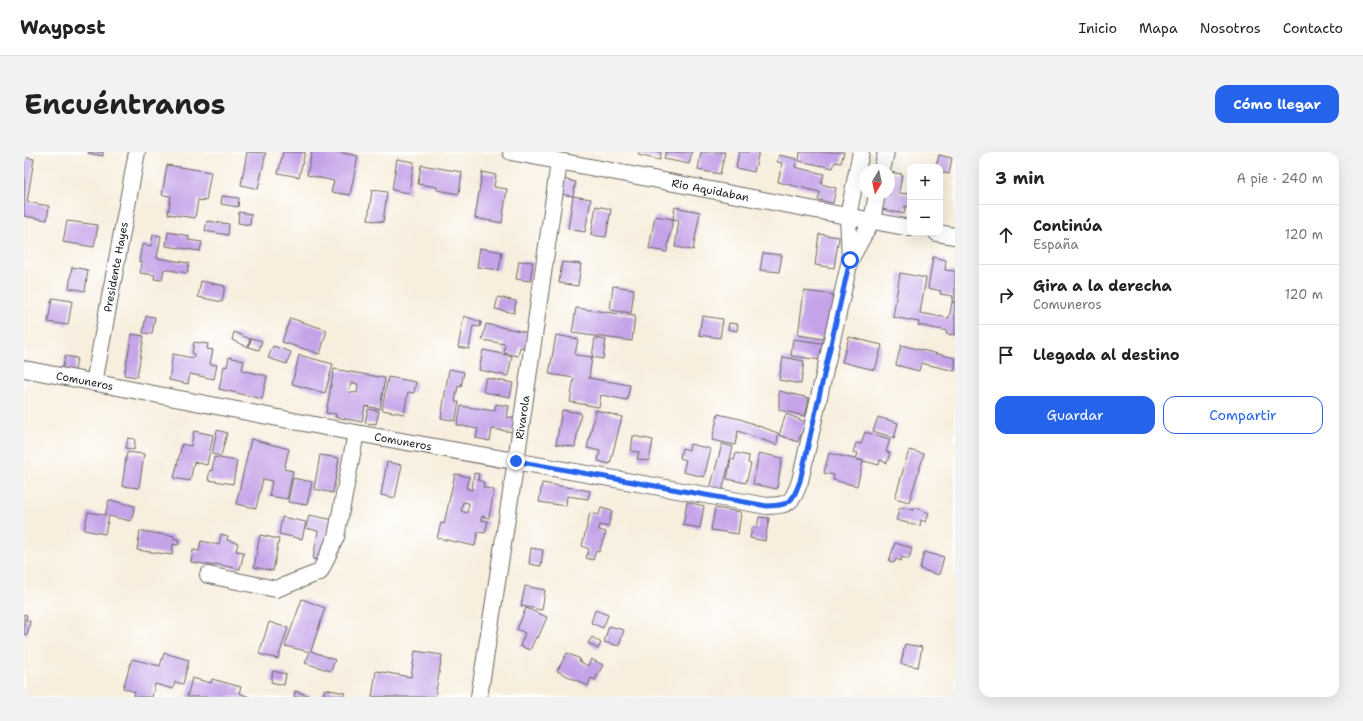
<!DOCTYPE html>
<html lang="es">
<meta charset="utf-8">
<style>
body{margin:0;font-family:"Shantell Sans",sans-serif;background:#f2f2f2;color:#222}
.controls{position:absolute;right:12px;top:12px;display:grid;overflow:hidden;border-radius:8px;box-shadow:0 4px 16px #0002}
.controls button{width:36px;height:36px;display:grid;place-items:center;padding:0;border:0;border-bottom:1px solid #e0e0e0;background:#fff;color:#222;font:20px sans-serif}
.compass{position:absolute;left:835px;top:12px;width:36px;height:36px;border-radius:50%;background:#fff;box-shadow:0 4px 16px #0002;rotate:189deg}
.stop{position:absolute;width:12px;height:12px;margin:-9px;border:3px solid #2563eb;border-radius:50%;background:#fff}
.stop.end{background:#2563eb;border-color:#fff;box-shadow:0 1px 4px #0008}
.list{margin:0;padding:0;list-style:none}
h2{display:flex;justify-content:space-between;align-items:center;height:52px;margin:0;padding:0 16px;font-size:17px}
h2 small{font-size:13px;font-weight:400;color:#767676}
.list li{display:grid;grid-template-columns:26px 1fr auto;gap:12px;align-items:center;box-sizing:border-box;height:60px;padding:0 16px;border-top:1px solid #e0e0e0}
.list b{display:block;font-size:15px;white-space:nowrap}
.list p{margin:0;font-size:13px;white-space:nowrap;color:#767676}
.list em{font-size:13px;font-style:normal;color:#767676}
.actions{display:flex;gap:8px;padding:12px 16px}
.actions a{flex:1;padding:9px 0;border:1px solid #2563eb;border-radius:12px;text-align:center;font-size:14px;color:#2563eb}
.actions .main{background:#2563eb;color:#fff}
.icon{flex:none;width:22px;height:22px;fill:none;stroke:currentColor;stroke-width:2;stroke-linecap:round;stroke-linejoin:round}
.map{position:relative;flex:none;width:931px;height:545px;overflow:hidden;border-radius:12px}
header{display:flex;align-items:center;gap:24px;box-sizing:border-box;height:56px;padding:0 20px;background:#fff;border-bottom:1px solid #e0e0e0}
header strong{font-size:19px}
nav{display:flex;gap:22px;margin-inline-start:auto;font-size:14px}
.intro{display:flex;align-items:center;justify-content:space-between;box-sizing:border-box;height:96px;padding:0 24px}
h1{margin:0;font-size:28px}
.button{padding:10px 18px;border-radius:12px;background:#2563eb;color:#fff;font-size:14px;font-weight:700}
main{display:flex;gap:24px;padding:0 24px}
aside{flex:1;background:#fff;border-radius:12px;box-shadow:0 4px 16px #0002}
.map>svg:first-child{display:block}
.building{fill:#c4a3e8;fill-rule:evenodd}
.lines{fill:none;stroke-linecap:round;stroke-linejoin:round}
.minor-casing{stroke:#696660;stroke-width:18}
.minor{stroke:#fff;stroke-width:16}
.route{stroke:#2563eb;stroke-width:5}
.labels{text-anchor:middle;stroke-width:4;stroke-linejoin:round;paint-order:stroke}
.street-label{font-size:11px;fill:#1c1c1c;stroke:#fff}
</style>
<header>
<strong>Waypost</strong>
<nav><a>Inicio</a><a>Mapa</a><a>Nosotros</a><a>Contacto</a></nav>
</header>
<div class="intro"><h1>Encuéntranos</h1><a class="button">Cómo llegar</a></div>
<main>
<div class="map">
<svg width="931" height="545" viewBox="0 0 931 545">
<rect width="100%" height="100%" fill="#fff"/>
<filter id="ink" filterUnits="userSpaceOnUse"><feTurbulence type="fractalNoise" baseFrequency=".025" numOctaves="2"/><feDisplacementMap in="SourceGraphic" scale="8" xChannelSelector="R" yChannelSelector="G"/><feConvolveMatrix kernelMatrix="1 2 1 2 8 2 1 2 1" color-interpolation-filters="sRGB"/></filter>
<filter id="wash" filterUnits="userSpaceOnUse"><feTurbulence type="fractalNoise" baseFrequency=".012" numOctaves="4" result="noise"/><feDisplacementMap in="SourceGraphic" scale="16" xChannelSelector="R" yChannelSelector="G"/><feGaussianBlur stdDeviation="0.9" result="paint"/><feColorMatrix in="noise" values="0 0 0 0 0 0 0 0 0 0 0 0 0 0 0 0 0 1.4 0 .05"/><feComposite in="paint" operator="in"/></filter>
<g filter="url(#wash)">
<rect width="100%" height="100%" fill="#f7eedd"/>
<g id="blocks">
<path class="building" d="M64 0H79V4L64 1Z
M223 0 242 1 234 37 217 33Z
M259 0H281L275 25 254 21Z
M288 0H314L334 4 326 43 307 40 310 29 283 23Z
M615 0H637L636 8 614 3Z
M642 0H668L665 12 640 7Z
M677 0H701L696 22 674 18Z
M715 0H735L730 20 712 16Z
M776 0H820L817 11 811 10 809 16 775 9Z
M755 3 773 7 771 15 800 22 797 32 812 36 809 51 794 48 796 40 754 30 758 11 753 10Z
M915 3 928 6 925 22 916 20V15H912Z
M0 5 10 7 3 50 25 54 23 68 0 64Z
M373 7 390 10 385 41 368 38Z
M143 13 187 20 182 49 174 48 171 66 144 62 147 44 138 43Z
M397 13 438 20 435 42 413 38V35L394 32Z
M458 20 472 23 470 35 483 37 478 71 451 66Z
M865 20 878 22 875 41 884 42 886 34V55L881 54 880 62 858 57 861 42H865Z
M539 27 552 30 549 44 536 42Z
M348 38 363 40 359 70 344 68Z
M198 44 215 46 214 55 197 52Z
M549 44 567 47 561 80 544 77Z
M572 54 587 57 582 85 567 83Z
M651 55 676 60 669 98 651 95 655 68 649 67 643 100 625 97 631 64 649 67Z
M215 60 227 62 226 73 214 71Z
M43 69 74 73 70 95 39 90Z
M183 69 205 72 204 83 181 79Z
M144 80 165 84 164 88 178 90 176 99 142 94Z
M795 82 815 85 810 116 791 113Z
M129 83 137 84 133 106 165 111 163 121 140 117 138 128 130 127 131 123 116 121 118 110H115L118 92 127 94Z
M456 96 478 100 475 118 453 115Z
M739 101 758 103 755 120 736 118Z
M909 105 922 108 921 118 931 119V150H928L929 144 916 142 917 139 904 136Z
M495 109 509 110 506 129 492 127Z
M538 110 557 112 554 134 535 131Z
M48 115 64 118 61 139 45 136Z
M876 121 902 126 896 161 925 166 928 150 931 151V183L922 182 923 179 894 173 895 170 869 165Z
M177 129 201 134 198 150 174 145Z
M589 134 610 137 607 161 586 158Z
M780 139 812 143 806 188 774 183Z
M474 145 492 149 490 161 471 157Z
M28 146 48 149 44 173 24 170Z
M552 156 611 164 608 189 548 181Z
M122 164 131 165 128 182 119 181Z
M440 164 457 170 456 175 449 174 445 197 434 195Z
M678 164 699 167 696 186 675 183Z
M266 166 303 178 296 202 258 190Z
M705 171 714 172 713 179 704 177Z
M462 172 506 181 502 196 496 195 494 204 480 201 481 192 458 188Z
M210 180 226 187 224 195 208 188Z
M108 182 120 184 113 225 100 223Z
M532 183 554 187 551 203 568 205 565 226 606 233 603 248 577 243 575 255 546 250 550 226 525 222Z
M825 185 858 193 851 218 818 210Z
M227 186 238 189 235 198 225 195Z
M571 186 582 188 579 207 568 205Z
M769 187 804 192 797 208 767 204Z
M170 190 184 192 183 197 189 198 186 212 193 213 190 227 166 222 164 232 145 228 149 202 169 206 170 202 168 201Z
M877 193 931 206V219L897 211 895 219 872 213Z
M249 194 267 200 263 212 244 206Z
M459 198 488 204 484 224 455 218Z
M275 203 309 212 301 241 268 232Z
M41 204 53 206 50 224 35 221 36 215H39Z
M205 205 220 209 218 218 243 224 238 247 195 237 200 214 203 215Z
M759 205 780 209 777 232 755 228Z
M310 217 361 226 356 257 341 254 338 270 311 265 312 262 302 261ZM327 231 334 232 333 241 325 240Z
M425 217 440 220 437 235 434 234 431 250H435L431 269 417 266Z
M364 225 392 230 390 241 384 240 380 262 358 258Z
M462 226 489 231 486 245 459 240Z
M755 239 785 246 781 264 755 258Z
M472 252 485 254 483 265 491 266 489 280 468 277 466 289 452 286 454 277 433 273 437 254 471 259Z
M344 257 355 259 352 272 341 271Z
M538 258 557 261 551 295 532 292Z
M572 258 598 265 586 312 574 309 576 299 563 296Z
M694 262 716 267 754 281 753 293 714 279 711 293 688 288Z
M762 262 782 270 774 290 755 283Z
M854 265 874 271 870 286 849 279Z
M193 278 203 281 197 304 188 302Z
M170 279 189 283 183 313 170 310 166 329 150 326 158 292 167 294Z
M841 280 866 287 862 300 866 301 863 311 856 308 855 313 832 307 834 301 829 300 832 291 837 292Z
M609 284 629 288 625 309 613 307 615 300 607 299Z
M104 286 111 287 110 298 102 296Z
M227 287 265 297 260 317 269 319 263 347 245 344 248 329 239 327 232 356 212 352Z
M666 292 687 297 680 325 659 320 662 308 656 306 658 296 665 298Z
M698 292 709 295 698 340 686 337Z
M885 298 900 302 885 350 871 346Z
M103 300 120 302 115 336 98 334Z
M712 301 725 304 724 311 727 312 722 331 703 327 707 307 710 308Z
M735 301 758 306 753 337 729 332Z
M805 301 839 309 833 334 809 328 810 323 800 321Z
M296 303 315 306 309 341 290 337Z
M190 305 213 309 209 332 184 328 186 318 188 319Z
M363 310 378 313 371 346 357 343Z
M450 321 455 322 454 328 460 330 459 335 470 338 465 366 458 364 457 368 464 369 461 381 454 380 451 394 413 386 417 371 420 372 431 322 445 325 442 336 448 338ZM439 350 445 351 443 361 437 359Z
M269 326 288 330 283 353 264 350Z
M518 331 566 339 564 347 543 344 542 354 515 350Z
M85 348 111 354 107 369 85 364 81 382 60 378 64 360 81 363Z
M663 350 680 354 676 376 659 373Z
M876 355 890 358 891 355 905 361 902 370 897 368 896 374 872 368Z
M577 356 588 359 584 375 576 373 575 378 582 380 575 400 572 399 569 408 562 406 565 397 558 394 566 361 575 363Z
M691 356 717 360 714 382 687 378Z
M285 363 310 368 302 410 289 407 294 379 282 376Z
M258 365 282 370 278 387 255 382Z
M735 365 745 366 741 389 726 386 728 376H733Z
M116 379 150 384V387H155L154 393 149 392 148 403 113 398Z
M197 382 204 384 203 388 214 391 212 399 220 400 216 417 191 412V414L167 410 169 398 175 399 177 389 195 393Z
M236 383 255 387 249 419 230 415Z
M871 391 888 396 885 407 878 405 877 409 872 407 870 411 865 409Z
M507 396 519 398 517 414 505 412Z
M900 400 920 405 915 423 896 417Z
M501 434 521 438 518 458 497 454Z
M278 447 301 456 287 499 311 508 307 519 281 511 286 500 261 494Z
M502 456 523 465 514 486 512 485 506 498 496 494 501 481 493 477Z
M571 458 584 463 579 476 567 471Z
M0 462 3 463 2 468 6 469 3 483 0 482Z
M245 470 264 476 254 507 235 502Z
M585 474 600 478 595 494 580 490Z
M568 485 577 491 574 497 564 491Z
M881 492 898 495 894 515 877 512Z
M391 499 418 503 411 545H348L352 519 387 525Z
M140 501 165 508 159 532 151 530 149 537 131 532 128 545H110L111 540 99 536 108 507 136 514Z
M543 501 556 507 555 509 564 514 567 507 579 513 571 528 567 526 564 534 533 519Z
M249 519 262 522 260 533 247 530Z
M168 526 187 531 188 527 217 535 215 541 226 545H163Z
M301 537 321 541 319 545H298Z
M271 539 286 544V545H270Z"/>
</g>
</g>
<g filter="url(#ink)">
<use href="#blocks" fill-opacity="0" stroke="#696660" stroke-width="1"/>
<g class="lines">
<g class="minor-casing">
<g id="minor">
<path id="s1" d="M487 0 886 76"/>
<path d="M858 18 862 0"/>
<path d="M913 81 931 84"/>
<path d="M826 108 824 64 837 0"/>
<path id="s2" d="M0 217 332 281 743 354C766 353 768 351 776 329L826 108 848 68 853 42"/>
<path id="s3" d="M70 231 113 0"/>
<path d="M184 423 252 437 296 420 312 385 332 281"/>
<path id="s4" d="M455 545 492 309 535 10"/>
</g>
</g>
<use href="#minor" class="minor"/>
</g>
</g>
<g class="lines" filter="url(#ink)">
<path class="route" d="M492 309 743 354C766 353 768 351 776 329L826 108"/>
</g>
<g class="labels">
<g class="street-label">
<text dy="4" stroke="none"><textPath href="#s1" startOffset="203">Rio Aquidaban</textPath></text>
<text dy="4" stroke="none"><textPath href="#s3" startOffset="118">Presidente Hayes</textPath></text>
<text dy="4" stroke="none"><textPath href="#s2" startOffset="62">Comuneros</textPath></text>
<text dy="4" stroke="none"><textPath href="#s4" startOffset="283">Rivarola</textPath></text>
<text dy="4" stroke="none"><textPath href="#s2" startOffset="386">Comuneros</textPath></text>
</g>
</g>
</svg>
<div class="controls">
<button>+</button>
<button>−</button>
</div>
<svg class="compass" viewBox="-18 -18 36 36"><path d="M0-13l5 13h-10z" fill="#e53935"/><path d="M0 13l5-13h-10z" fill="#767676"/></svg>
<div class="stop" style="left:826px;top:108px"></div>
<div class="stop end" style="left:492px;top:309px"></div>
</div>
<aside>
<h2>3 min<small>A pie · 240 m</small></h2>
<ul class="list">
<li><svg class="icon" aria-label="ahead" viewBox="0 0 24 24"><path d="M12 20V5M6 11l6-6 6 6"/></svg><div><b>Continúa</b><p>España</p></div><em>120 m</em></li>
<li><svg class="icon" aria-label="right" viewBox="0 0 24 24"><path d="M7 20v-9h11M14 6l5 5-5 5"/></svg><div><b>Gira a la derecha</b><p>Comuneros</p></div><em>120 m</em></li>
<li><svg class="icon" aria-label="arrive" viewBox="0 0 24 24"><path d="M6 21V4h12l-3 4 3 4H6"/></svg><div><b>Llegada al destino</b></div></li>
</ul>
<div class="actions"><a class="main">Guardar</a><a>Compartir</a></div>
</aside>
</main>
